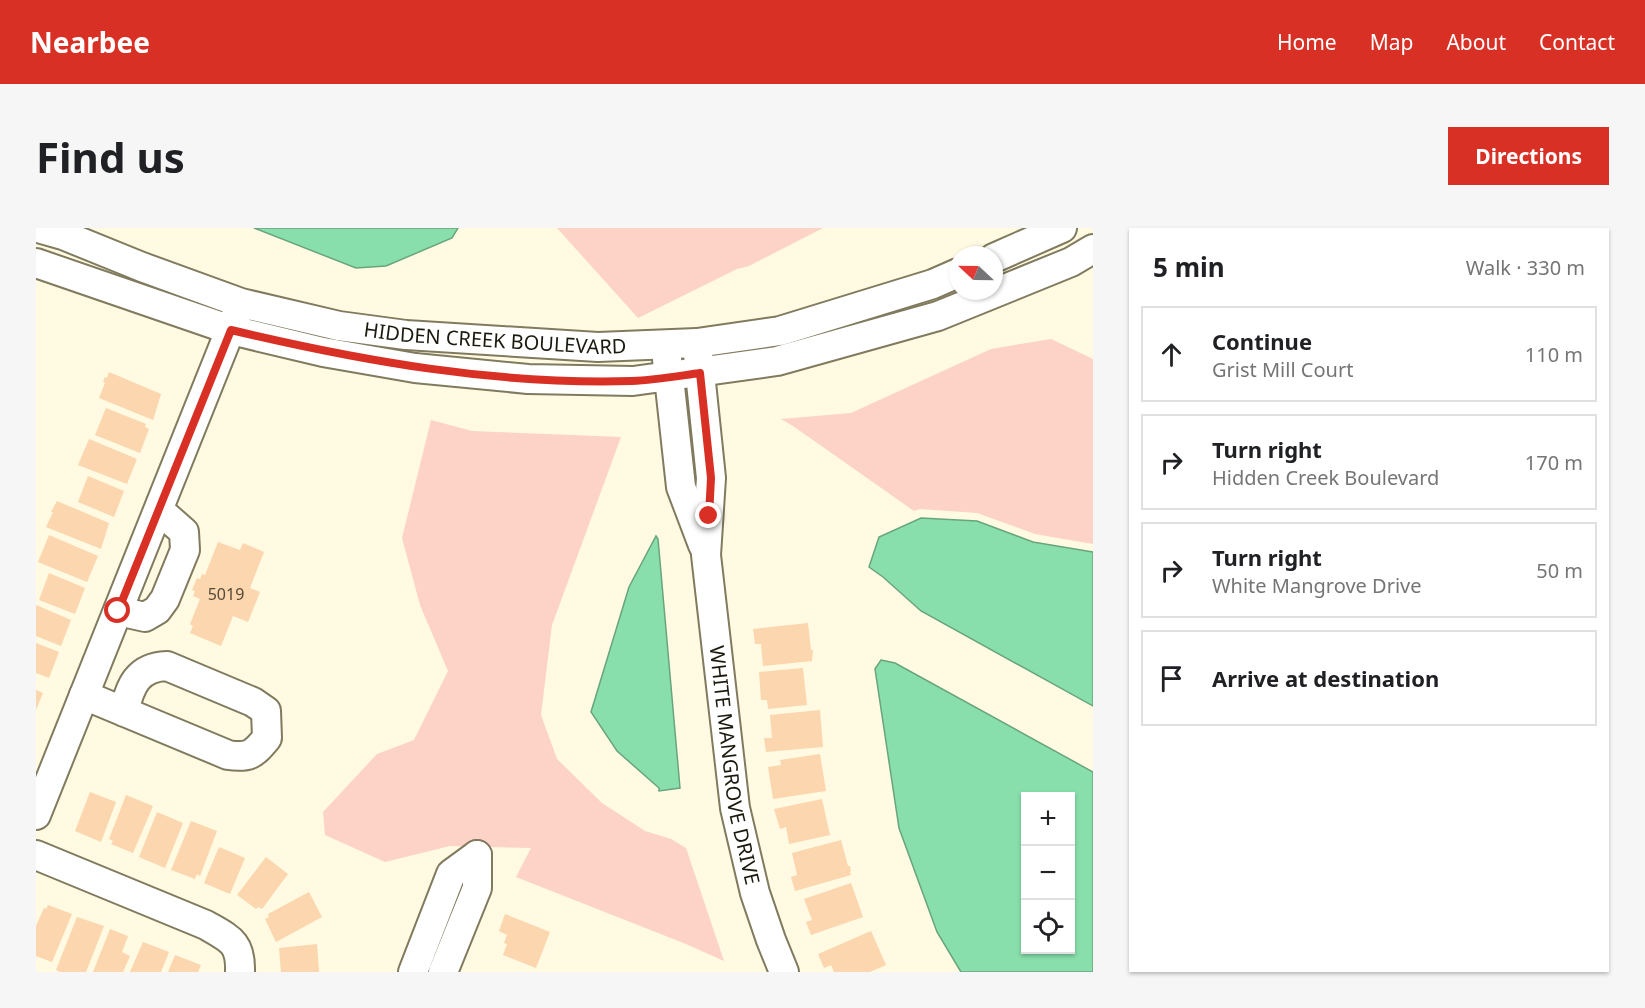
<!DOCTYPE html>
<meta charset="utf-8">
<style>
body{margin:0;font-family:"Noto Sans",sans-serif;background:#f6f6f6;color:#202124}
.controls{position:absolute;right:18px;bottom:18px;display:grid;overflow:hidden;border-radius:0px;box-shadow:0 2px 4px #0004}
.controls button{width:54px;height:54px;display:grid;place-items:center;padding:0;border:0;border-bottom:2px solid #e0e0e0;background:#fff;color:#202124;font:30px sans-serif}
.compass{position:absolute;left:913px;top:18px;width:54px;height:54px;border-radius:50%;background:#fff;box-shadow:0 2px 4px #0004;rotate:292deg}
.stop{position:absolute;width:18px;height:18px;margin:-14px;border:4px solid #d93025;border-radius:50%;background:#fff}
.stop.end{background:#d93025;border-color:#fff;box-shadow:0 2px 6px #0008}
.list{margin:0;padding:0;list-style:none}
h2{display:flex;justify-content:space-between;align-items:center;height:78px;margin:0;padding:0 24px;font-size:26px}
h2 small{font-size:20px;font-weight:400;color:#757577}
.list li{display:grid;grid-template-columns:39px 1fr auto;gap:18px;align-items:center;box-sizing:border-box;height:96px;margin:0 12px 12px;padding:0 12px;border:2px solid #e0e0e0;border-radius:0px}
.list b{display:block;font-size:22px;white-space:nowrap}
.list p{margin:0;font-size:20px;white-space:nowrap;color:#757577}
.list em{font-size:20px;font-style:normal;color:#757577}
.icon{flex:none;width:33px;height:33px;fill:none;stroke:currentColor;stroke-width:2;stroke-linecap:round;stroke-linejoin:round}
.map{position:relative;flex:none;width:1057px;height:744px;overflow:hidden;border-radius:0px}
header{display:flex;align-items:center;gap:36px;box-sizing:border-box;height:84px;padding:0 30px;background:#d93025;color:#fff}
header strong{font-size:28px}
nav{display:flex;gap:33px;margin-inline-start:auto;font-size:21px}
.intro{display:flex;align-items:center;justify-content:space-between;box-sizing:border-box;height:144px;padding:0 36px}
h1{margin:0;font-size:42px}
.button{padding:15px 27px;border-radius:0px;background:#d93025;color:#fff;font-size:21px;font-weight:700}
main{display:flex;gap:36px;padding:0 36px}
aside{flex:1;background:#fff;border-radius:0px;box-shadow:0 2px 4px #0004}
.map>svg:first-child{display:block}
.green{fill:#fcd3c6}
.water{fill:#89dfac;stroke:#68a47d;stroke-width:1.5;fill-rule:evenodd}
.building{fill:#fbd6ae}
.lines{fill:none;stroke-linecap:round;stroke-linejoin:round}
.minor-casing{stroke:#807a5e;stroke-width:32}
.minor{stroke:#fff;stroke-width:28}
.route{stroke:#d93025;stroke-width:8}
.labels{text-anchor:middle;stroke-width:5;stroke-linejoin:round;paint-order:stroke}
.number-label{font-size:16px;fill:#544936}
.street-label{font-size:20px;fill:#1c1a0e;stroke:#fff}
</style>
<header>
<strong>Nearbee</strong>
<nav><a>Home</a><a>Map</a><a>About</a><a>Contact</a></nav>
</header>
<div class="intro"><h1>Find us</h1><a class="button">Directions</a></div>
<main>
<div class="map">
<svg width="1057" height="744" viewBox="0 0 1057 744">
<rect width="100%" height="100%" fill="#fffae1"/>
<path class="green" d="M521 0H787L713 38 701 41 602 90Z
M1015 111 1057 131V316L999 306 941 285 884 281 878 283 757 198 745 191 815 185 955 121Z
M395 192 436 203 585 209 516 397 505 487 521 531 566 575 609 603 635 611 650 620 688 733 650 716 480 649 495 620 414 618 349 634 289 607 287 584 341 526 378 512 412 443 384 377 366 310Z"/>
<path class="water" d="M218 0H422L416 10 350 38 320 40Z
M885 290 941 293 997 314 1057 324V478L885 383 847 349 833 339 843 309Z
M620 308 622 311 644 560 623 563V560L581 523 555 484 593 359Z
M845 432 859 435 1057 544V744H925L901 704 863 600 839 441ZM1034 568V722H990V568Z"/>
<path class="building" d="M73 144 125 166 117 192 63 170 69 155 67 154 69 149 71 150Z
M70 180 110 196 109 199 113 201 104 225 59 207Z
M53 211 101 231 91 256 42 237Z
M52 248 88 263 78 289 42 274Z
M21 273 73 295 65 321 10 299 17 284H15Z
M13 307 62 328 51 354 2 334Z
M182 314 204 322 207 315 228 324 214 360 224 364 212 394 197 388 185 418 154 405 157 398 154 396 164 371 157 368 159 363 156 362 161 350 164 351 166 346 169 347Z
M13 345 49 360 39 386 3 372Z
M0 377 35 392 25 418 0 408Z
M772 395 775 422H777L776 433 727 438 725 416H719L717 401Z
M0 415 23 424 13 450 0 445Z
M767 440 771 477 732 481 731 472H725L723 444Z
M0 462 7 465 0 482Z
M784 482 787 519 730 524 728 510H736L734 487Z
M784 526 790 563 737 571 732 539 745 537 744 532Z
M54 564 80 574 65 614 39 603Z
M90 567 117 578 97 625 75 616 77 613 73 611Z
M786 571 794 607 753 616 750 599 744 601 738 581Z
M121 584 147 595 129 640 103 629Z
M155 593 181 603 164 648 161 646 159 651 135 642Z
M805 612 812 638H814L815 643 814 644 815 647 759 663 755 649 761 647 756 625Z
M183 619 209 630 194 666 168 655Z
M230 629 252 646 226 681 223 679 220 681 201 667Z
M815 655 827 689 775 707 770 694 776 692 768 671Z
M273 664 286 689 240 714 229 691 233 689 232 686Z
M12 677 36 686 16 734 0 728V698L8 680 10 681Z
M469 686 514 704 500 740 467 727 471 716 468 715 471 707 463 703Z
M41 689 68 698 50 744H24L20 742Z
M74 701 92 708 86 724 94 728 87 744H57Z
M835 703 850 737 834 744H798L795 737 788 740 782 726Z
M107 714 133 724 125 744H94Z
M281 716 283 744H245L243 720Z
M139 727 165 737 162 744H132Z"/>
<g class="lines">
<g class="minor-casing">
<g id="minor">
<path id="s1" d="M2 0 27 7 106 39 205 75 303 98 370 107 562 119 661 115 744 103 897 56 922 45"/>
<path d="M958 30 1026 0"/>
<path d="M0 35 195 102 287 124 379 140 492 151 597 153 741 133 902 88 1035 34 1057 21"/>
<path id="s2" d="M662 126 675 250 670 327 699 580 719 665 735 712 748 744"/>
<path d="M631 131 645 259 667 317"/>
<path d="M82 383 109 389 121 382 129 371 149 322 148 304 123 282"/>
<path d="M48 467 192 527C213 530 217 527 231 510L230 483 217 474 131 438C102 439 94 457 88 484"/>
<path d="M0 587 201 85"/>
<path d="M0 627 170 697C194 711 205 714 204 744"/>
<path d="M377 744 415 646 441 627"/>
<path d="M407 744 441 660V627"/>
</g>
</g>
<use href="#minor" class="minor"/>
</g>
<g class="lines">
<path class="route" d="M82 383 195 102C326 133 460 157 596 153 619 152 642 148 664 145L675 250 673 288"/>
</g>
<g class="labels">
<g class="number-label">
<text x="190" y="372">5019</text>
</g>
<g class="street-label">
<text dy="7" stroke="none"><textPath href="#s1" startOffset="474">HIDDEN CREEK BOULEVARD</textPath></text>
<text dy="7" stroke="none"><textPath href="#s2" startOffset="414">WHITE MANGROVE DRIVE</textPath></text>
</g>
</g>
</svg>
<div class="controls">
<button>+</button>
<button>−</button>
<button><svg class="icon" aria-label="locate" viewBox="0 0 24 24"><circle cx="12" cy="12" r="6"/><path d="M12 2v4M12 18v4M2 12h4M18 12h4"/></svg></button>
</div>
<svg class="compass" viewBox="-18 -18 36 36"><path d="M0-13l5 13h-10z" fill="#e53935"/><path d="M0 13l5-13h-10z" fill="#757577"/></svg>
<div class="stop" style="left:82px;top:383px"></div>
<div class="stop end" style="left:673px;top:288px"></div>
</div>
<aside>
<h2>5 min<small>Walk · 330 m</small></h2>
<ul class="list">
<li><svg class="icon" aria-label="ahead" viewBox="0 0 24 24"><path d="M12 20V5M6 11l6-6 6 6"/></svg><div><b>Continue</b><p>Grist Mill Court</p></div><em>110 m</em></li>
<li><svg class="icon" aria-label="right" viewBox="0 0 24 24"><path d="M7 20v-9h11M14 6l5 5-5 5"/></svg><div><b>Turn right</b><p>Hidden Creek Boulevard</p></div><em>170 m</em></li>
<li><svg class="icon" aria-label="right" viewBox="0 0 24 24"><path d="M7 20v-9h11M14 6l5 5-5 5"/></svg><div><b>Turn right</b><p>White Mangrove Drive</p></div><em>50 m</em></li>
<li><svg class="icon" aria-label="arrive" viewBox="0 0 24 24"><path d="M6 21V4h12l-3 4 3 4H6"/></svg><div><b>Arrive at destination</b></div></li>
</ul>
</aside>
</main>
